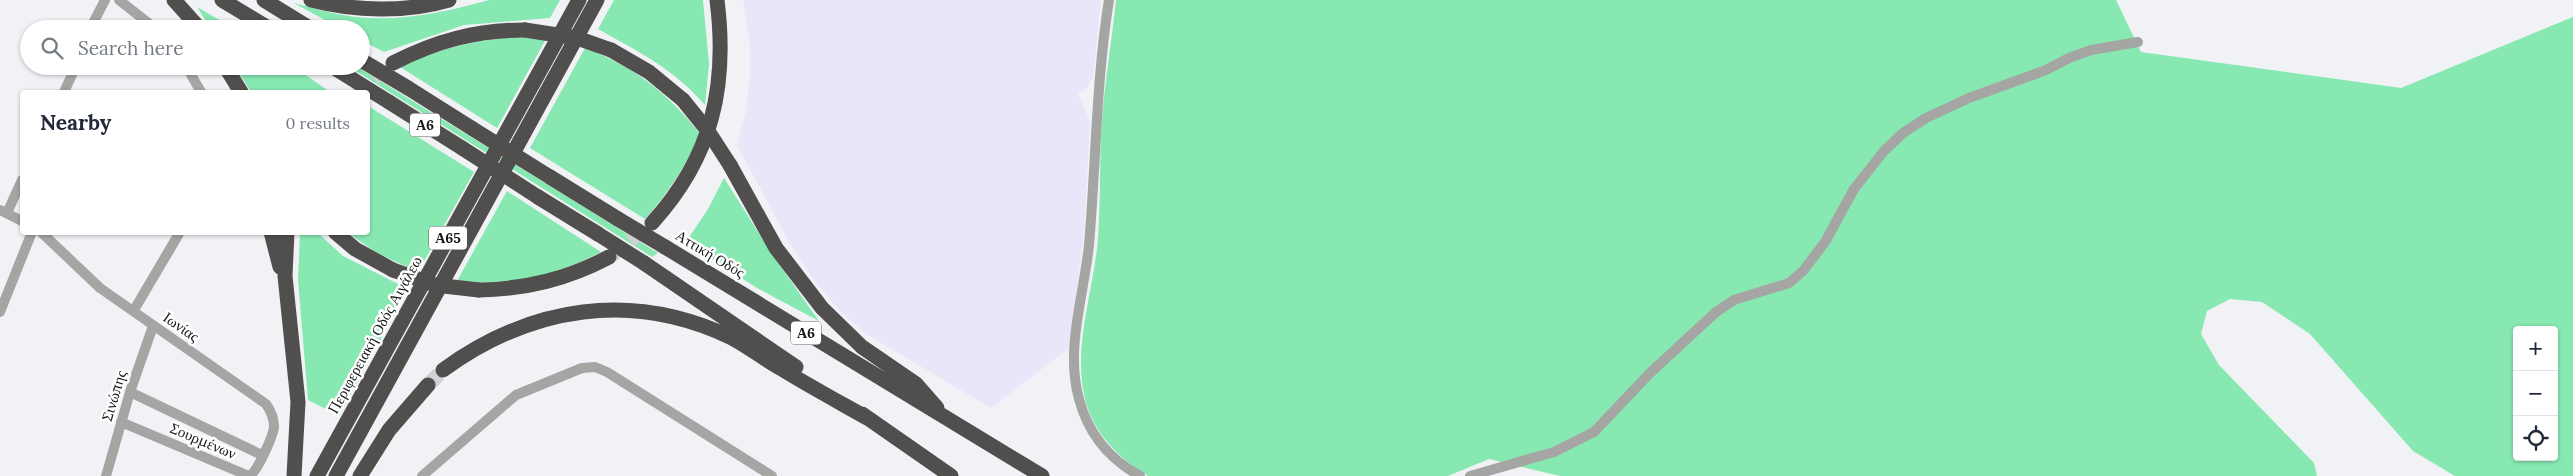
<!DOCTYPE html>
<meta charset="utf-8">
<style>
body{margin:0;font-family:Lora,serif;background:#f2f2f3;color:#1f2937}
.controls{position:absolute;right:15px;bottom:15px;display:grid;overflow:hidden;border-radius:5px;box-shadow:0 1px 4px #0004}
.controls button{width:45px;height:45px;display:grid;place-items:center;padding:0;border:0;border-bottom:1px solid #e0e1e3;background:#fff;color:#1f2937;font:25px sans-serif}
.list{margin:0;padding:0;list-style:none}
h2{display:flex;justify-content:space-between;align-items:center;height:65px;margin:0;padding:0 20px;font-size:21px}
h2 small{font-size:16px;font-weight:400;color:#747a83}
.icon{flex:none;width:28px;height:28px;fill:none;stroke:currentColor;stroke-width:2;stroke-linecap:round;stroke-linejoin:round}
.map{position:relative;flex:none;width:2573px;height:476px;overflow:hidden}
.search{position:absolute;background:#fff;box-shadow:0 1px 4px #0004;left:20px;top:20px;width:350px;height:55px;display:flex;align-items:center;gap:12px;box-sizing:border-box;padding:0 18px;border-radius:28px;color:#747a83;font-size:19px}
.panel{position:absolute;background:#fff;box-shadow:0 1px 4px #0004;left:20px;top:90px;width:350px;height:145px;border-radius:5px}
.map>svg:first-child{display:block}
.industrial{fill:#ebe5fa}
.green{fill:#87e8b2;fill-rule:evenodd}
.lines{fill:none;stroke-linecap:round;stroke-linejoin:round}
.motorway-tunnel{stroke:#d0d1d4;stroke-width:15;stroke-dasharray:15 8;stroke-linecap:butt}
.minor{stroke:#a5a5a4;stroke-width:10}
.motorway{stroke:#504f4d;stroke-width:15}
.motorway-bridge{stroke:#504f4d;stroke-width:15}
.labels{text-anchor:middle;stroke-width:5;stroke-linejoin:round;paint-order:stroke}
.shield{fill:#fff;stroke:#5b5c5d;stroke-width:1}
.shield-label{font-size:14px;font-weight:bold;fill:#151617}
.street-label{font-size:15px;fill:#151617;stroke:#fff}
</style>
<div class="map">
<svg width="2573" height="476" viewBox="0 0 2573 476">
<rect width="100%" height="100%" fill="#f1f2f5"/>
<path class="industrial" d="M743 0H1101L1093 77 1087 88 1078 94 1090 121 1084 234 1069 348 991 408 866 334 840 311 814 280 789 242 737 145 746 111 750 78V45Z"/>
<path class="green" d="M489 0H560L550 18 464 25 384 52 361 40V29H341L294 3C310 7 327 12 343 15 392 24 443 13 489 0Z
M614 0H703L709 64 705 105C674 69 639 52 598 29Z
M1116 0H2116L2141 52 2401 88 2573 17V476H2455L2413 451 2310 334 2262 302 2230 299 2207 311 2201 334 2219 365 2314 463 2317 476H1560L1489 459 1448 476H1148C1119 459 1093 432 1085 399 1072 347 1094 290 1098 238 1101 199 1099 159 1102 120 1105 80 1112 40 1116 0ZM2517 330H2554V457H2517Z
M197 7 235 29H211Z
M516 37 546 39 497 128 400 67C442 48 470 41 516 37Z
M585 48C633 66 669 94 700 134 686 166 668 193 645 219L530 148Z
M235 66H293L330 92H251Z
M348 66H356L658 253 652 257Z
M368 106 474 172 418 272 377 253 348 233 368 232Z
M724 178 774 257 819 321 757 288 686 242 708 209Z
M507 191 601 252C552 277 513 285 457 281Z
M300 233H318L343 256 408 289 339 416 308 400 298 280Z"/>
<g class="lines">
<path class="motorway-tunnel" d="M355 92 390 65
M612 255 649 225
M428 385 443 370"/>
<path class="minor" d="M119 0 156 29
M1109 0C1096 81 1096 164 1089 245 1084 295 1065 349 1079 399 1088 433 1109 459 1140 476
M90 29 105 0
M186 66 201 92
M64 92 76 66
M0 210 22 221
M7 213 22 180
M41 232 100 288 266 404C271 411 274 418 274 427 273 436 257 473 249 476L121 422
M134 310 180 232
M0 312 32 232
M130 392 262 455
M106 476 130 392 153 326
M422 476 516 395 582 368 595 367 607 372 772 476
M1470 476 1554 452 1594 432 1650 373 1716 312 1734 300 1789 283 1803 271 1825 242 1854 189 1884 151 1903 133 1926 118 1969 98 2046 70 2069 58 2091 50 2138 42"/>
<path class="motorway" d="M174 0 200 29
M222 0 270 29
M264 0 311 29
M311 0C354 11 405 13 449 0
M611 50 649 72 683 100
M393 63C436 41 476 30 525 30
M225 66 241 92
M408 88 473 129
M389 102 462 148
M730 165 776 248 822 308 862 347 916 384 937 408
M550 177 618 219
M538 197 598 234
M652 223C712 157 728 87 717 0
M271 232 280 267
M287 232 285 276 298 402 294 476
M335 232 355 249 393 270
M665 247 1042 476
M644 263 796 367
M479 290C527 289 567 279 609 257
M443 370C531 306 632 290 732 338 749 347 764 359 780 368 809 386 839 402 869 419
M862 414 951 476
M317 476 579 0
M336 476 597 0
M360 476 389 430 428 385"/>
<path class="motorway-bridge" d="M525 30 577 38 611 50
M361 60 408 88
M336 69 389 102
M683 100 708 131 730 165
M473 129 550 177
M462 148 538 197
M618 219 665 247
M598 234 644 263
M393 270 435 285 479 290"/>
</g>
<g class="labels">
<g class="shield">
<rect x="410" y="113.5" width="30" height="23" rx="4"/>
<rect x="429" y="226.5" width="38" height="23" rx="4"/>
<rect x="791" y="321.5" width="30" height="23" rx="4"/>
</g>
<g class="shield-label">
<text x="425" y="130">Α6</text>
<text x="448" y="243">Α65</text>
<text x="806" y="338">Α6</text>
</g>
<g class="street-label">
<text transform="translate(710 254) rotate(31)" y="5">Αττική Οδός</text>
<text transform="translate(181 327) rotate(35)" y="5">Ιωνίας</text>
<text transform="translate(375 335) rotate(-61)" y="5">Περιφερειακή Οδός Αιγάλεω</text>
<text transform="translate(114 396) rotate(-73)" y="5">Σινώπης</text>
<text transform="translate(203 441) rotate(23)" y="5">Σουρμένων</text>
</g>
</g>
</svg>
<div class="controls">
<button>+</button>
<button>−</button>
<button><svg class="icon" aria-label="locate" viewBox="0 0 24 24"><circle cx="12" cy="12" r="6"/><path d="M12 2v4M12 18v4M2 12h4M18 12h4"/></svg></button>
</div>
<div class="search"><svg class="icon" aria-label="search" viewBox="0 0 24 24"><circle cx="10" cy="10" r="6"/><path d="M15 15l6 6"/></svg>Search here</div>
<section class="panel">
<h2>Nearby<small>0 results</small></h2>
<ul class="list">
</ul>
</section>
</div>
